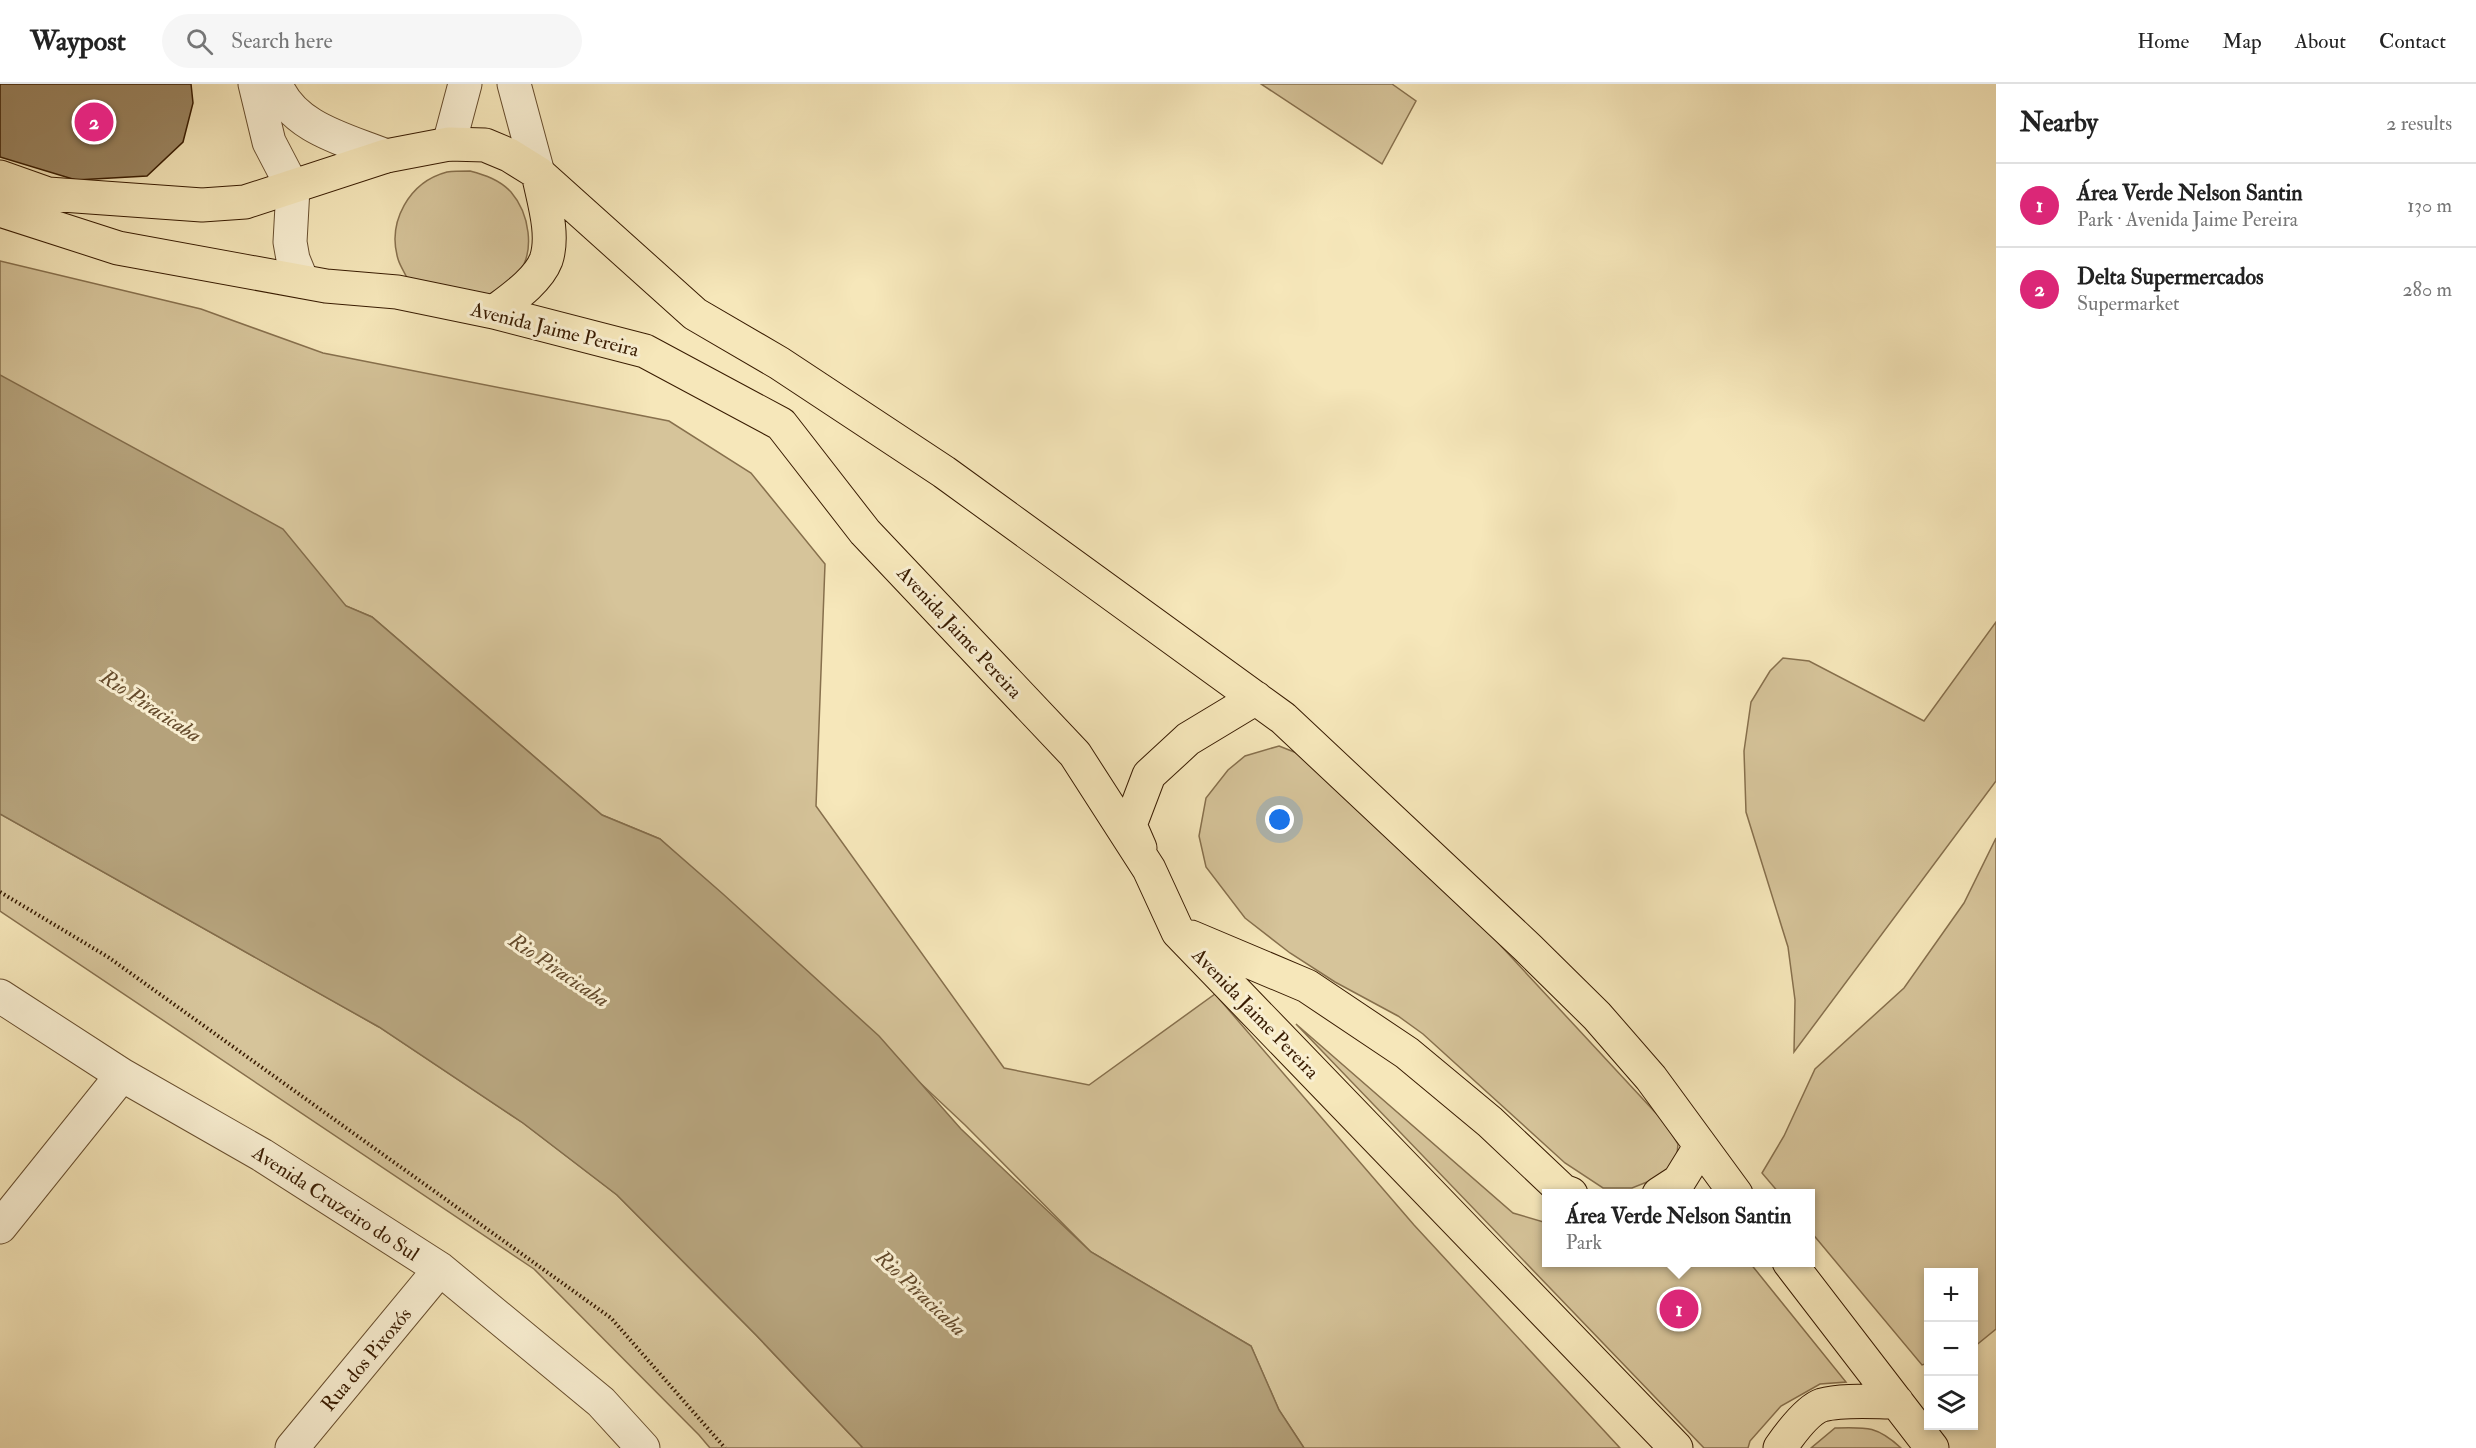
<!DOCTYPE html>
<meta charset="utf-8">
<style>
body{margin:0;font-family:"IM FELL Double Pica",serif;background:#f6f6f6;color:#222}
.controls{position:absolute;right:18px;bottom:18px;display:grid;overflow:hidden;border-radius:0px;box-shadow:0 3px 9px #0003}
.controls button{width:54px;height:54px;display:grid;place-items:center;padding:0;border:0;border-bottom:2px solid #e0e0e0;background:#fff;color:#222;font:30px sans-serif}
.you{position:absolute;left:1280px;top:736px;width:21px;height:21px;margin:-15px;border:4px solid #fff;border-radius:50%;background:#1a73e8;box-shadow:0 0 0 9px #1a73e833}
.badge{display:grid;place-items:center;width:39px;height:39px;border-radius:50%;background:#db2777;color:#fff;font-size:20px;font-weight:700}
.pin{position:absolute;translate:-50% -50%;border:3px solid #fff;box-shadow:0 2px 6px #0006}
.popup{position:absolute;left:1542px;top:1105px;width:273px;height:78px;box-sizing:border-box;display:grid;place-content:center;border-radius:0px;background:#fff;filter:drop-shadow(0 2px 4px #0005);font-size:20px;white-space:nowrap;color:#767676}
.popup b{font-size:22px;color:#222}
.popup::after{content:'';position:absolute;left:50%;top:100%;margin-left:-12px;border:12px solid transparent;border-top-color:#fff}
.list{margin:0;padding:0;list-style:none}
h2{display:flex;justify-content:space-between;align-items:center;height:78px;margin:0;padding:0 24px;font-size:26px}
h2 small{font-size:20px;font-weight:400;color:#767676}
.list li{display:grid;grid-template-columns:39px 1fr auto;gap:18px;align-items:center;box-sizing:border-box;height:84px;padding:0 24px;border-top:2px solid #e0e0e0}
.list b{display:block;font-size:22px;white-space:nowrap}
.list p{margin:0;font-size:20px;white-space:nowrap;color:#767676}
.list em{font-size:20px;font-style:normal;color:#767676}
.icon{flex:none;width:33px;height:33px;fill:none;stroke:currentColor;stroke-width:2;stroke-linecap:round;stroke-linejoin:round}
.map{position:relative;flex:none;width:1996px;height:1364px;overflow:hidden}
header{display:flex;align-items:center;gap:36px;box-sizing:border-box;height:84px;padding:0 30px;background:#fff;border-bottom:2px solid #e0e0e0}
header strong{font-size:28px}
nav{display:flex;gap:33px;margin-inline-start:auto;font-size:21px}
.search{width:420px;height:54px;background:#f6f6f6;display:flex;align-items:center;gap:15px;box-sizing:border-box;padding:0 21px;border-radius:33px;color:#767676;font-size:22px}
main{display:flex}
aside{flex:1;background:#fff}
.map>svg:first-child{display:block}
.green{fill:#d6c49a;stroke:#87704d;stroke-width:1.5}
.water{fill:#b5a27b;stroke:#836c4a;stroke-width:1.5}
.building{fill:#9b8561;stroke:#381b00;stroke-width:1.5}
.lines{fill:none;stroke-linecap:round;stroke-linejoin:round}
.minor-casing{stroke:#684e2e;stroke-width:35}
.major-casing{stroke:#381b00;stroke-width:35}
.path{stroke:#381b00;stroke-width:4;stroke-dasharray:1.5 3;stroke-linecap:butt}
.minor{stroke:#f9efd2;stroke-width:33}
.major{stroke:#f6e7ba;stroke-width:33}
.labels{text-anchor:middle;stroke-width:6;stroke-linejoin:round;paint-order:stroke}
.street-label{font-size:20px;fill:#381b00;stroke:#f9efd2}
.water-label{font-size:21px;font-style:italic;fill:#644a2b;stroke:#f9efd2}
</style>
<header>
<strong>Waypost</strong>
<div class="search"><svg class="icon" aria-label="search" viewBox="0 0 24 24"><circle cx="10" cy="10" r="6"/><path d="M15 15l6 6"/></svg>Search here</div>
<nav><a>Home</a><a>Map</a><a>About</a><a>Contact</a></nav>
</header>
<main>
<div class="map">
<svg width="1996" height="1364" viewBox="0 0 1996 1364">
<rect width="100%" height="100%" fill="#f6e7ba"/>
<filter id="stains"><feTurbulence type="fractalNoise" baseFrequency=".00333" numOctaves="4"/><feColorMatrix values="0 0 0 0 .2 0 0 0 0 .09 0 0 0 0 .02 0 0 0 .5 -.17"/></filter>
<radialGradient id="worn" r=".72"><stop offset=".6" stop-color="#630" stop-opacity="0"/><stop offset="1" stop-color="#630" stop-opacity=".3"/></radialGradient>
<path class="green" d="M1261 0H1392L1416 17 1382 80Z
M470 87C485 91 500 96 511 108 529 129 536 167 518 190 510 200 496 208 486 217L408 196C405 189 400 182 398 175 387 138 409 98 447 88 454 87 463 87 470 87Z
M0 177 201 225 323 269 669 337 751 389 825 480 816 722 1004 984 1089 1001 1215 910 1414 1141 1620 1364H1304L1279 1326 1251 1262 1091 1168 965 1041 660 755 602 731 372 533 346 522 0 296Z
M1996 538V697L1794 968 1795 916 1788 863 1746 728 1744 667 1751 618 1770 587 1783 574 1809 577 1924 637Z
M1279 662 1312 675 1413 767 1666 1040 1678 1060 1676 1081 1657 1094 1632 1104H1603L1565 1079 1423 950 1398 932 1335 898 1290 869 1245 834 1206 783 1199 752 1206 714 1228 686 1245 672Z
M0 730 379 943 523 1039 617 1111 756 1251 863 1364H710L699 1351 534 1185 0 827Z
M1996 754V1245L1974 1263V1188H1928V1279L1922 1281 1811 1148V1110L1779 1109 1762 1089 1784 1052 1815 985 1904 904 1964 819Z
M1296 940 1513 1129 1547 1139V1178L1750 1179 1846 1298 1820 1300 1781 1322 1750 1357 1748 1364H1704Z
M1835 1344C1867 1343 1877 1342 1901 1364H1811Z"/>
<path class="water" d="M0 291 283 445 346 522 372 533 602 731 660 755 723 810 879 952 961 1045 1091 1168 1251 1262 1279 1326 1304 1364H863L756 1251 617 1111 523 1039 379 943 0 730Z"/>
<path class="building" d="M0 0H191L193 19 183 58 147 92 76 96 0 73Z"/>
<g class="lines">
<g class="minor-casing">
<path id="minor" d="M255 0 269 58 293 104 290 158 293 175 302 197
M276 0C292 44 347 56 386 72
M514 0 538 89
M449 60 465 0
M0 912 122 991 262 1071 440 1185 601 1318 643 1364
M0 1143 122 991
M292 1364 440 1185"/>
</g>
<g class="major-casing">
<path id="major" d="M0 93 48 110 202 121 245 118 386 72 449 60 485 61 509 71 538 89 695 230 779 279 944 388 1283 634 1528 864 1597 932 1651 994 1736 1110
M0 126 118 164 326 202 397 208 494 228 645 267 781 340 865 448 1075 670 1149 785 1178 848 1676 1364
M494 228C511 215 538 197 546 176 555 150 543 115 538 89
M1140 764 1130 741 1149 691 1188 655 1256 614
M1191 853 1307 902 1407 969 1490 1038 1563 1107 1571 1110
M1659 1110 1679 1097 1700 1063
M1789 1178 1932 1364
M1780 1364C1789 1351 1807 1326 1822 1321 1842 1315 1875 1318 1897 1318"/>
</g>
<path class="path" d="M0 808 108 873 611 1234 725 1364"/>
<use href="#minor" class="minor"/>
<use href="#major" class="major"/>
</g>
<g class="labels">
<g class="street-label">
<text transform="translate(555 245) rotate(14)" y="7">Avenida Jaime Pereira</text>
<text transform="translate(960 548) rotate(47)" y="7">Avenida Jaime Pereira</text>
<text transform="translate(1256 929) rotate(46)" y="7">Avenida Jaime Pereira</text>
<text transform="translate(336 1119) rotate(33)" y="7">Avenida Cruzeiro do Sul</text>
<text transform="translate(366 1275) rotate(-50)" y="7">Rua dos Pixoxós</text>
</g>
<g class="water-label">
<text transform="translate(151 622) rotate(33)" y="7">Rio Piracicaba</text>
<text transform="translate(559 886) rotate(34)" y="7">Rio Piracicaba</text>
<text transform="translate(921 1209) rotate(43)" y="7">Rio Piracicaba</text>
</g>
</g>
<rect width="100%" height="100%" filter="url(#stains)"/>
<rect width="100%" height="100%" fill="url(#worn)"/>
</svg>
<div class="controls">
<button>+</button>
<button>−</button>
<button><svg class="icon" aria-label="layers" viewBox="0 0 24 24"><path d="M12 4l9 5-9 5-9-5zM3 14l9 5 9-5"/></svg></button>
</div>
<div class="you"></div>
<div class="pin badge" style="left:1679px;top:1225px">1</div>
<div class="popup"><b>Área Verde Nelson Santin</b>Park</div>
<div class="pin badge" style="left:94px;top:38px">2</div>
</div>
<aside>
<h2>Nearby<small>2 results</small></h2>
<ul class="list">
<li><span class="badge">1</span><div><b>Área Verde Nelson Santin</b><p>Park · Avenida Jaime Pereira</p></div><em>130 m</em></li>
<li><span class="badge">2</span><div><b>Delta Supermercados</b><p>Supermarket</p></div><em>280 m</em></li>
</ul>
</aside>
</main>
